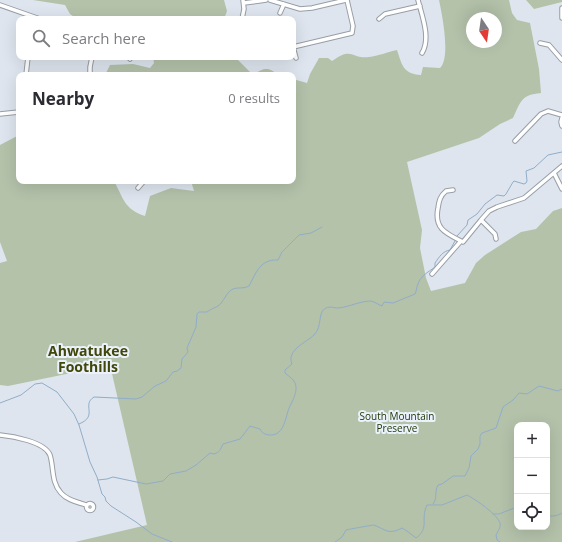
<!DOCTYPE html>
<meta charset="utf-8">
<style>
body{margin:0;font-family:"Open Sans",sans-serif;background:#f7f7f7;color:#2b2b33}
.controls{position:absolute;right:12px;bottom:12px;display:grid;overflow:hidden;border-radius:8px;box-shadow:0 4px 16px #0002}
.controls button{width:36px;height:36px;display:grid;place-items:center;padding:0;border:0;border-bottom:1px solid #e1e1e2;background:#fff;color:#2b2b33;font:20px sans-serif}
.compass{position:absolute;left:466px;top:12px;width:36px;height:36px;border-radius:50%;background:#fff;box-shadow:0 4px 16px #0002;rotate:167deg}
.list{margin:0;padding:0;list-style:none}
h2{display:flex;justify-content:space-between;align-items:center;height:52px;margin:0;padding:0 16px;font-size:17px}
h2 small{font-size:13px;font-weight:400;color:#7c7c81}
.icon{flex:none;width:22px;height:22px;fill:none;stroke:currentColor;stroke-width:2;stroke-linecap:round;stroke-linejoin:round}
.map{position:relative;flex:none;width:562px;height:542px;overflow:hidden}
.search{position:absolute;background:#fff;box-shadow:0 4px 16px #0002;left:16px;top:16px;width:280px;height:44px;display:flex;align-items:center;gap:10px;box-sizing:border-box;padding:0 14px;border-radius:8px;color:#7c7c81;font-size:15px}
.panel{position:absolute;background:#fff;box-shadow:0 4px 16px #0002;left:16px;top:72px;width:280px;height:112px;border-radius:8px}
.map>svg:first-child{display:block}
.green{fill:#b4c2aa;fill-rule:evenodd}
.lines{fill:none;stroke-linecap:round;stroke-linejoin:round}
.stream{stroke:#90adc9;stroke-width:1}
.minor-casing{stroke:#979ea6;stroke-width:5.5}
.minor{stroke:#fff;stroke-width:3.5}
.labels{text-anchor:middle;stroke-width:4;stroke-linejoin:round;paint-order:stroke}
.park-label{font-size:10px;fill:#1a3300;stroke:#ebf2fb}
.district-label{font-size:14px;font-weight:bold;fill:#414709;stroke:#ebf2fb}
</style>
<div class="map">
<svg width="562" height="542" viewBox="0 0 562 542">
<rect width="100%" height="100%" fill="#dee5ee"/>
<path class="green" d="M33 0H224L227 11 224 19H77L70 14 65 5Z
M439 0H509L512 13 517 20 530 23 539 69 541 93C521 95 521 101 513 118L500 124 479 138 407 162 422 230 420 248 426 278 431 291 465 283 476 263 485 255 521 232 536 229 553 211 562 208V542H75L147 525 110 365 8 386 0 385V263L7 261 0 242V145L19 135V181H114C124 199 124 209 145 216L150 196 171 188 194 191 191 181H293V79L307 83 310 74 319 58H328L332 61C353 46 350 59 369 57 378 56 388 52 397 50 402 65 403 74 421 75L423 67 440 68C451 58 442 14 439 0ZM472 18H496V42H472ZM517 425H547V527H517Z
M526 0H562V2L534 9Z
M153 57H235L253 75C263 68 268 66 278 75H105L110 65 133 64 150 68 154 63Z"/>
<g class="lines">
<path class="stream" d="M457 236 467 225 468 220 477 214 485 204 497 195 504 196 506 194 513 182 514 181 524 184 526 183 527 181 526 171 534 168 548 155 562 152
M0 403 21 395 35 384 42 383 57 392 74 414 79 425 90 462 97 477 102 494 105 497 106 501 111 506 136 522 152 534 172 542
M79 424C99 416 81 405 94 397L136 399 142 397 155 386 166 381 173 372 177 371 181 368 182 359 188 352 187 348 196 327 197 314 199 312H207C211 309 214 308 218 306 224 302 226 292 233 289 238 287 244 289 249 286 256 273 260 259 278 260L282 252 299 235 311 233 322 227
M98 480 107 479 113 477 146 484 163 481 170 474 186 471 196 465 210 453 214 454C220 452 220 450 223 444L240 439 250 426 260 429C262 433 264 434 269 435 283 436 285 421 288 411 291 402 300 391 294 381 292 378 287 375 285 373V370L292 364C286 350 307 342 314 335 323 326 317 312 326 308 330 306 334 308 338 308 349 307 360 301 371 301 375 302 379 305 382 306L384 302 393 303 415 294C417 290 416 288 418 284 420 276 430 271 435 267V263C439 257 443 251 450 250L456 239
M433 504C438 498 434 492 438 485L442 484 453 476H465L469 468 471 456 478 449 480 444V436L482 433 496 428 503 407 513 400 519 393 527 394 539 386 558 391 562 389
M493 514H499L517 507
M547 515C552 517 557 516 562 513
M335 542 342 537 346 530C350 529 373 525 374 525 386 530 389 535 402 528L407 531 416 538C430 528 420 519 427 505H442L467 495C475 499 497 514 500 523 501 527 498 531 496 535L497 540 500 542"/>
<g class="minor-casing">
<path id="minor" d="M270 0 300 9 312 8 346 0
M418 0C422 16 431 38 422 53
M244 3 266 0
M0 5 40 19
M562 8V18
M280 13 284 4
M242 19 244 9 243 0
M379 19 385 14 420 6
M540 43 549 45 562 60
M293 47 352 33 353 26 347 0
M293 47 296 58
M128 57 130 59
M26 75 28 57
M90 75V67L92 57
M0 114 19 112
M562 118 561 122 562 126
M515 141 541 114 548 111 562 115
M554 173 562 189
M138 188 144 181
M453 190 446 191C440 196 439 201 438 208 434 228 445 233 461 241
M481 220 495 234 496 239
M432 274 461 241 463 242 481 220 489 211 497 207 524 198 562 166
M0 435C13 436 45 442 50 455 54 468 51 482 61 493 68 501 78 502 86 505
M86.5 507a3.5 3.5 0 1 1 7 0a3.5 3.5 0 1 1-7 0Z"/>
</g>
<use href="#minor" class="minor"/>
</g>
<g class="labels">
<g class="park-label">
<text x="397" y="420">South Mountain<tspan x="397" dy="12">Preserve</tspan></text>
</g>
<g class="district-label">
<text x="88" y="356">Ahwatukee<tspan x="88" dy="16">Foothills</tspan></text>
</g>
</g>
</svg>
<div class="controls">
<button>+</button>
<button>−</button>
<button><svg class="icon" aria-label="locate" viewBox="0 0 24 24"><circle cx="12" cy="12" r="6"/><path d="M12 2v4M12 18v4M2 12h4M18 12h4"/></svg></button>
</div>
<svg class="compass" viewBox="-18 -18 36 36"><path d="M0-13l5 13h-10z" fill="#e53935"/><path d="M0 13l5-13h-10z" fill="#7c7c81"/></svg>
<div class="search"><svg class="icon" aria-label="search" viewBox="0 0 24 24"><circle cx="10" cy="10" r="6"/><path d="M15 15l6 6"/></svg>Search here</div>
<section class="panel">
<h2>Nearby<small>0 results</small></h2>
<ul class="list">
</ul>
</section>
</div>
